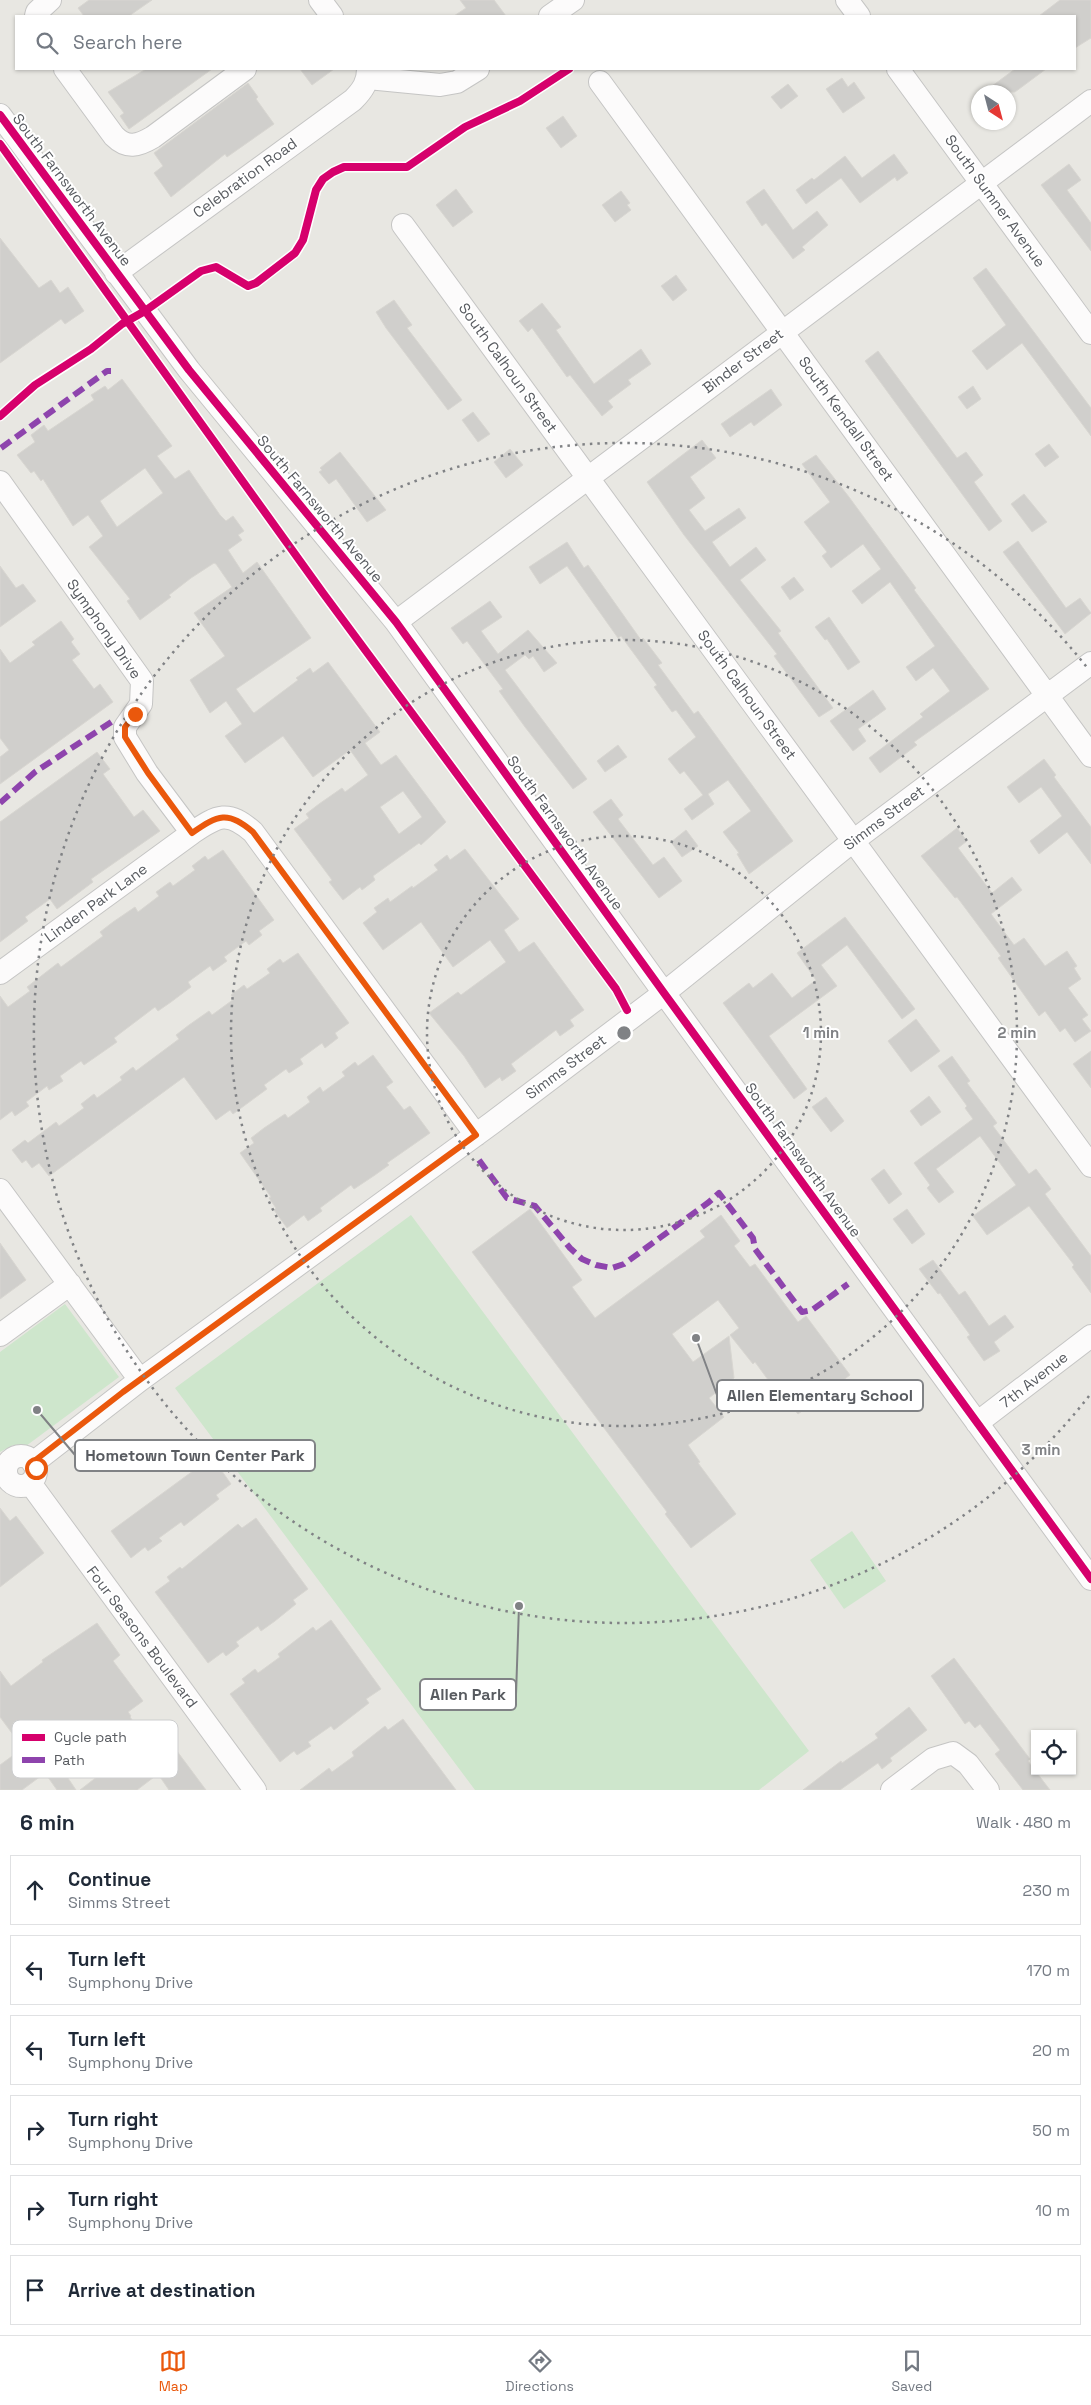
<!DOCTYPE html>
<meta charset="utf-8">
<style>
body{margin:0;font-family:"Space Grotesk",sans-serif;background:#f6f6f7;color:#1f2937}
.controls{position:absolute;right:15px;bottom:15px;display:grid;overflow:hidden;border-radius:0px;box-shadow:0 1px 4px #0004}
.controls button{width:45px;height:45px;display:grid;place-items:center;padding:0;border:0;border-bottom:1px solid #e0e1e3;background:#fff;color:#1f2937;font:25px sans-serif}
.compass{position:absolute;left:971px;top:85px;width:45px;height:45px;border-radius:50%;background:#fff;box-shadow:0 1px 4px #0004;rotate:144deg}
.stop{position:absolute;width:15px;height:15px;margin:-11px;border:4px solid #ea580c;border-radius:50%;background:#fff}
.stop.end{background:#ea580c;border-color:#fff;box-shadow:0 1px 5px #0008}
.list{margin:0;padding:0;list-style:none}
h2{display:flex;justify-content:space-between;align-items:center;height:65px;margin:0;padding:0 20px;font-size:21px}
h2 small{font-size:16px;font-weight:400;color:#747a83}
.list li{display:grid;grid-template-columns:32px 1fr auto;gap:15px;align-items:center;box-sizing:border-box;height:70px;margin:0 10px 10px;padding:0 10px;border:1px solid #e0e1e3;border-radius:0px}
.list b{display:block;font-size:19px;white-space:nowrap}
.list p{margin:0;font-size:16px;white-space:nowrap;color:#747a83}
.list em{font-size:16px;font-style:normal;color:#747a83}
.icon{flex:none;width:28px;height:28px;fill:none;stroke:currentColor;stroke-width:2;stroke-linecap:round;stroke-linejoin:round}
.map{position:relative;flex:none;width:1091px;height:1790px;overflow:hidden}
.search{position:absolute;background:#fff;box-shadow:0 1px 4px #0004;left:15px;right:15px;top:15px;height:55px;display:flex;align-items:center;gap:12px;box-sizing:border-box;padding:0 18px;border-radius:0px;color:#747a83;font-size:19px}
.sheet{height:545px;background:#fff}
nav{display:flex;justify-content:space-around;align-items:center;box-sizing:border-box;height:70px;border-top:1px solid #e0e1e3;background:#fff;font-size:14px;color:#747a83}
nav a{display:grid;justify-items:center;gap:2px}
nav .on{color:#ea580c}
.map>svg:first-child{display:block}
.green{fill:#cee6cc}
.building{fill:#d0cfcc;stroke:#d8d6d1;fill-rule:evenodd}
.lines{fill:none;stroke-linecap:round;stroke-linejoin:round}
.minor-casing{stroke:#c5c5c4;stroke-width:24}
.minor{stroke:#fcfbfb;stroke-width:22}
.quiet{stroke:#8e44ad;stroke-width:6;stroke-dasharray:12 6;stroke-linecap:butt}
.cycleway-casing{stroke:#fff;stroke-width:11}
.cycleway{stroke:#d6006c;stroke-width:8}
.route{stroke:#ea580c;stroke-width:6}
.ring{fill:none;stroke:#808285;stroke-width:2.5;stroke-dasharray:2.5 5}
.labels{text-anchor:middle;stroke-width:4;stroke-linejoin:round;paint-order:stroke}
.street-label{font-size:15px;fill:#585b60;stroke:#fff}
.key{fill:#fff;stroke:#cdcecf;stroke-width:1}
.key-label{font-size:14px;fill:#585b60}
.centre{fill:#808285;stroke:#fff;stroke-width:2.5}
.ring-label{font-size:15px;text-anchor:middle;font-weight:bold;fill:#808285;stroke:#fff;stroke-width:4;stroke-linejoin:round;paint-order:stroke}
.leader{fill:none;stroke:#808285;stroke-width:2}
.callout-dot{fill:#808285;stroke:#fff;stroke-width:2}
.callout{fill:#fff;stroke:#808285;stroke-width:2}
.callout-label{font-size:16px;text-anchor:middle;font-weight:bold;fill:#585b60}
</style>
<div class="map">
<svg width="1091" height="1790" viewBox="0 0 1091 1790">
<rect width="100%" height="100%" fill="#e8e7e2"/>
<path class="green" d="M411 1215 809 1751 759 1790H475L175 1388Z
M65 1304 119 1377 26 1446 13 1445 0 1452V1352Z
M852 1531 886 1581 844 1609 810 1560Z"/>
<path class="building" d="M89 0H152L129 16H84L78 8Z
M460 0H494L506 16H454L466 8Z
M1060 0H1091V38L1075 48V16H1039Z
M146 69H212L129 129 120 116 124 113 108 92Z
M300 69H334L312 85Z
M1015 69H1046L1015 92H984Z
M842 78 848 87 854 82 865 98 843 113 826 89Z
M248 83 258 97 256 99 274 124 227 157 225 154 171 197 154 173 163 166 154 153Z
M788 84 798 96 781 109 771 97Z
M563 116 577 136 561 148 546 128Z
M894 154 908 173 897 181 895 177 860 203 841 178 806 204 796 190 812 178 814 180 845 156 862 178Z
M1069 164 1081 180 1067 190 1091 223V251L1041 185Z
M456 189 473 212 453 227 436 205Z
M764 189 793 230 817 211 828 225 802 247 805 250 793 259 766 223 762 226 746 202Z
M621 191 630 203 627 205 631 210 615 222 602 205Z
M0 238 39 288 51 280 60 293 68 287 84 311 65 324 61 319 0 363Z
M986 268 1091 408V436L1022 343 987 370 972 351 1006 325 973 278Z
M676 275 687 290 673 301 661 286Z
M394 300 412 325 407 328 462 400 448 410 386 328 376 312Z
M542 303 561 327 556 330 594 384 641 349 651 364 628 380 631 384 608 401 613 407 602 416 570 375 567 377 532 328 528 332 519 321Z
M878 351 957 458 966 452 983 475 974 482 1002 521 989 531 865 361Z
M122 379 172 446 157 456 175 479 189 470 220 515 226 521 233 516 244 531 238 535 242 540 228 550 243 573 257 562 311 638 236 689 252 711 254 713 298 680 296 678 310 668 313 673 328 662 380 732 365 743 381 765 396 755 446 822 421 845 419 843 373 876 375 880 362 890 360 887 343 900 329 882 332 880 294 829 309 818 306 814 319 804 342 788 345 792 368 775 350 750 313 777 283 736 245 763 225 736 242 724 226 701 210 713 190 680 225 656 194 613 232 587 216 564 214 563 191 578 169 595 171 597 140 620 127 601 130 599 89 547 103 536 88 515 73 526 43 479 41 481 34 471 31 473 17 455 35 442 31 435 44 425 48 431 94 400 91 395 105 386 108 390ZM145 468 163 493 117 527 100 501ZM403 791 422 817 399 834 380 807Z
M973 386 981 399 967 409 958 397Z
M771 389 782 405 754 426 751 422 730 437 721 424Z
M473 412 490 434 478 442 462 420Z
M702 440 716 458 690 477 705 498 689 510 705 531 739 508 746 518 712 542 730 567 756 547 766 560 740 580 781 631 778 633 833 708 819 717 774 656 777 654 684 535 647 482Z
M1049 444 1059 457 1045 467 1035 454Z
M510 449 523 465 506 478 494 462Z
M340 452 386 510 367 522 336 479 329 484 319 472 322 470 320 468Z
M816 455 849 497 916 588 914 590 989 689 914 742 917 745 880 773 869 758 923 717 920 714 950 691 933 668 916 681 906 667 935 646 890 582 862 604 852 591 881 569 863 544 831 568 822 556 827 552 804 522 830 502 802 464Z
M1024 494 1047 522 1032 532 1011 504Z
M1018 541 1066 608 1080 598 1091 613 1065 634 1003 552Z
M567 542 584 568 588 565 641 640 643 638 662 663 658 665 694 714 698 711 793 841 749 874 737 854 739 853 723 832 751 811 728 780 708 794 714 804 692 820 684 809 703 795 684 771 680 774 668 759 696 737 676 710 672 712 654 687 657 685 621 636 618 638 567 566 540 584 529 567Z
M0 566 16 588 23 584 36 601 0 627Z
M794 577 804 590 790 600 781 587Z
M490 601 502 617 481 631 498 654 528 630 557 663 544 672 533 656 529 659 525 655 505 670 587 779 573 789 525 727 499 691 503 689 467 641 463 644 451 628Z
M829 617 860 662 848 670 827 639 825 640 815 627Z
M61 621 74 639 71 642 80 654 72 660 94 689 100 684 113 702 0 784V757L9 750 0 738V649L10 663 35 645 32 642Z
M873 690 886 709 858 729 866 741 853 751 830 721Z
M618 745 627 757 605 772 597 761Z
M97 752 110 769 103 774 134 817 143 810 160 831 91 879 93 882 57 909 50 899 25 917 28 921 0 942V822Z
M1044 759 1056 775 1054 777 1091 827V864L1067 832 1039 854 1030 841 1062 816 1041 787 1019 803 1007 787Z
M611 799 623 815 618 819 653 865 664 857 682 881 659 898 593 812Z
M957 828 967 841 958 848 992 893 1012 877 1022 890 991 914 1014 945 1024 938 1045 966 1067 951 1077 966 1074 968 1081 979 1068 988 1088 1015 1082 1019 1091 1031 1075 1042 1065 1028 1060 1032 1045 1011 1039 1016 998 958 1001 956 957 897 955 898 921 856Z
M686 830 698 846 682 857 671 842Z
M465 849 519 919 504 930 519 952 534 942 584 1010 570 1020 574 1026 560 1036 556 1030 511 1064 516 1071 502 1081 500 1077 485 1088 464 1056 429 1013 458 992 461 995 506 962 490 940 453 967 421 922 383 950 363 923 377 912 374 908 388 898 390 902 412 886 413 888 438 870 434 865 447 855 450 860Z
M223 850 274 920 259 931 262 935 249 945 246 941 224 957 227 961 213 971 210 966 188 982 191 987 171 1002 158 1011 155 1007 114 1038 117 1042 84 1065 81 1061 60 1076 63 1081 49 1090 47 1086 26 1102 29 1106 15 1116 12 1111 0 1120V996L8 1007 30 991 27 987 45 973 58 963 61 967 103 936 100 932 113 922 135 907 138 912 159 896 156 892 170 882 173 886 195 870 192 866 205 856 208 860Z
M845 917 915 1009 902 1019 847 945 821 965 837 986 769 1036 807 1089 794 1099 723 1003 749 983 753 988 772 973 792 998 816 980 797 953Z
M298 953 349 1023 335 1033 338 1038 325 1048 322 1043 300 1059 303 1064 289 1073 286 1069 264 1085 267 1089 233 1114 230 1110 216 1120 184 1077 49 1176 39 1163 32 1168 26 1160 22 1163 12 1150 25 1140 28 1143 56 1122 59 1126 84 1108 81 1104 94 1094 97 1098 122 1080 120 1077 133 1067 136 1071 179 1039 176 1035 189 1025 209 1011 212 1015 234 999 231 995 244 985 247 989 270 973 267 969 280 959 283 963Z
M916 1019 940 1051 911 1072 888 1041Z
M1091 1051V1088L1073 1064Z
M373 1055 393 1082 386 1087 404 1110 410 1106 430 1133 387 1163 389 1165 375 1175 354 1189 351 1185 320 1208 322 1211 308 1221 304 1215 287 1228 274 1210 276 1208 269 1198 271 1197 240 1153 254 1143 251 1138 264 1128 285 1114 288 1118 310 1102 307 1097 320 1087 323 1092 345 1076 342 1072 355 1062 358 1066Z
M952 1056 970 1081 967 1083 997 1123 993 1126 1029 1174 1036 1169 1051 1189 1045 1194 1091 1256V1293L1072 1267 1074 1265 1029 1206 987 1235 973 1216 1016 1185 980 1136 936 1169 954 1192 939 1203 927 1188 930 1185 914 1163 973 1119 965 1108 967 1106 938 1066Z
M929 1096 941 1112 921 1126 910 1111Z
M826 1097 844 1121 831 1132 812 1107Z
M884 1169 902 1194 889 1204 871 1179Z
M530 1209 582 1280 572 1287 595 1318 705 1237 700 1231 721 1215 740 1241 734 1246 750 1267 755 1264 798 1322 806 1316 850 1375 798 1414 793 1408 790 1410 755 1362 753 1364 730 1335 739 1328 718 1300 672 1334 693 1362 729 1336 734 1378 709 1398 724 1417 688 1445 700 1462 698 1463 736 1514 691 1548 665 1514 667 1512 472 1252Z
M907 1209 925 1234 912 1244 893 1219Z
M0 1243 26 1280 0 1299Z
M933 1260 959 1295 965 1291 989 1326 1005 1315 1014 1327 994 1342 1000 1351 984 1361 967 1337 970 1335 940 1293 938 1294 919 1269Z
M212 1457 231 1484 216 1495 219 1499 184 1526 181 1522 159 1538 162 1541 148 1551 145 1547 131 1558 111 1531Z
M0 1508 10 1521 16 1516 44 1553 0 1587Z
M256 1518 308 1589 293 1600 296 1604 275 1621 261 1631 258 1626 236 1642 239 1646 226 1656 223 1652 208 1663 155 1592 170 1581 167 1577 180 1567 182 1569 238 1524 242 1528Z
M331 1620 381 1689 366 1699 369 1703 334 1730 331 1726 308 1742 311 1746 297 1755 294 1751 280 1762 230 1694 245 1683 242 1679 255 1669 258 1673 280 1657 278 1654 300 1637 313 1627 316 1631Z
M97 1623 120 1655 113 1661 143 1701 128 1712 131 1716 130 1717 147 1741 162 1731 206 1790H169L158 1774 137 1790H80L98 1776 80 1748 58 1763 76 1790H57L45 1773 22 1790H0V1765L23 1748 0 1717V1671L11 1686 43 1662 42 1660ZM115 1722 132 1746 131 1747 134 1751 112 1767 93 1738Z
M954 1658 1030 1759 1028 1761 1050 1790H1023L995 1754 1000 1750 980 1724 975 1728 969 1721 965 1724 956 1711 931 1676Z
M909 1707 927 1730 890 1758 892 1761 882 1769 878 1763 840 1790H803L841 1761 842 1763 878 1738 875 1734Z
M403 1719 456 1790H300L329 1768 332 1772 354 1756 352 1752 385 1726 388 1730Z"/>
<g class="lines">
<g class="minor-casing">
<path id="minor" d="M320 0 332 16
M847 0 859 16
M36 16 37 12 50 0
M550 16 573 0
M65 69 114 136C127 149 138 146 153 137L245 69
M898 69 1091 333
M368 78 440 85 457 82 478 69
M600 82 1091 756
M0 115 189 370 396 622 664 993 1091 1579
M403 225 1091 1166
M116 273 353 100C363 90 368 82 368 69
M0 482 142 681 141 704 125 727V737L147 773 192 833C218 815 228 810 253 832L476 1135
M396 622 1091 101
M0 973 192 833
M0 1190 140 1380
M0 1335 70 1284
M977 1423 1091 1336
M6 1471a15 15 0 1 1 30 0a15 15 0 1 1-30 0Z
M33 1463 140 1380 492 1123 664 993 853 841 1091 663
M30 1483 255 1790
M892 1790 933 1759 953 1753 968 1764 988 1790"/>
</g>
<use href="#minor" class="minor"/>
<path class="quiet" d="M1 448 107 371H111
M0 803 35 772 116 719
M479 1160 507 1198 535 1206 570 1248 582 1259 596 1265 612 1268 624 1264 709 1202 719 1193 753 1238 755 1249 802 1312 812 1310 848 1284"/>
<g class="cycleway-casing">
<path id="cycleway" d="M0 115 189 370 396 622 664 993 1091 1579
M0 144 323 593 616 989 627 1010
M0 416 35 385 91 349 122 324 145 311 201 271 216 267 248 286 256 283 295 253 303 240 316 190 323 179 333 172 344 167H407L465 127 520 101 569 69"/>
</g>
<use href="#cycleway" class="cycleway"/>
</g>
<g class="lines">
<path class="route" d="M36 1468 33 1462 123 1392 476 1135 253 832C228 810 218 815 192 833L148 773 125 737V727L135 714"/>
</g>
<g class="ring">
<circle cx="624" cy="1033" r="197"/>
<circle cx="624" cy="1033" r="393"/>
<path d="M1089 1396A590 590 0 1 1 1089 670"/>
</g>
<g class="labels">
<g class="street-label">
<text transform="translate(245 178) rotate(-36)" y="5">Celebration Road</text>
<text transform="translate(72 190) rotate(53)" y="5">South Farnsworth Avenue</text>
<text transform="translate(995 201) rotate(54)" y="5">South Sumner Avenue</text>
<text transform="translate(743 361) rotate(-37)" y="5">Binder Street</text>
<text transform="translate(508 368) rotate(54)" y="5">South Calhoun Street</text>
<text transform="translate(846 419) rotate(54)" y="5">South Kendall Street</text>
<text transform="translate(320 509) rotate(50)" y="5">South Farnsworth Avenue</text>
<text transform="translate(104 629) rotate(55)" y="5">Symphony Drive</text>
<text transform="translate(747 695) rotate(54)" y="5">South Calhoun Street</text>
<text transform="translate(884 818) rotate(-37)" y="5">Simms Street</text>
<text transform="translate(565 833) rotate(54)" y="5">South Farnsworth Avenue</text>
<text transform="translate(96 903) rotate(-36)" y="5">Linden Park Lane</text>
<text transform="translate(566 1067) rotate(-37)" y="5">Simms Street</text>
<text transform="translate(803 1160) rotate(54)" y="5">South Farnsworth Avenue</text>
<text transform="translate(1034 1380) rotate(-38)" y="5">7th Avenue</text>
<text transform="translate(142 1637) rotate(53)" y="5">Four Seasons Boulevard</text>
</g>
</g>
<rect x="12" y="1720" width="166" height="58" rx="8" class="key"/>
<rect x="22" y="1734" width="23" height="7" fill="#d6006c"/>
<rect x="22" y="1757" width="23" height="6" fill="#8e44ad"/>
<g class="key-label">
<text x="54" y="1742">Cycle path</text>
<text x="54" y="1765">Path</text>
</g>
<circle cx="624" cy="1033" r="8" class="centre"/>
<g class="ring-label">
<text x="821" y="1038">1 min</text>
<text x="1017" y="1038">2 min</text>
<text x="1041" y="1455">3 min</text>
</g>
<path class="leader" d="M696 1338L717 1395M37 1410L75 1455M519 1606L516 1695"/>
<g class="callout-dot">
<circle cx="696" cy="1338" r="5"/>
<circle cx="37" cy="1410" r="5"/>
<circle cx="519" cy="1606" r="5"/>
</g>
<g class="callout">
<rect x="717" y="1380" width="206" height="31" rx="5"/>
<rect x="75" y="1440" width="240" height="31" rx="5"/>
<rect x="420" y="1679" width="96" height="31" rx="5"/>
</g>
<g class="callout-label">
<text x="820" y="1401">Allen Elementary School</text>
<text x="195" y="1461">Hometown Town Center Park</text>
<text x="468" y="1700">Allen Park</text>
</g>
</svg>
<div class="controls">
<button><svg class="icon" aria-label="locate" viewBox="0 0 24 24"><circle cx="12" cy="12" r="6"/><path d="M12 2v4M12 18v4M2 12h4M18 12h4"/></svg></button>
</div>
<svg class="compass" viewBox="-18 -18 36 36"><path d="M0-13l5 13h-10z" fill="#e53935"/><path d="M0 13l5-13h-10z" fill="#747a83"/></svg>
<div class="stop" style="left:36px;top:1468px"></div>
<div class="stop end" style="left:135px;top:714px"></div>
<div class="search"><svg class="icon" aria-label="search" viewBox="0 0 24 24"><circle cx="10" cy="10" r="6"/><path d="M15 15l6 6"/></svg>Search here</div>
</div>
<section class="sheet">
<h2>6 min<small>Walk · 480 m</small></h2>
<ul class="list">
<li><svg class="icon" aria-label="ahead" viewBox="0 0 24 24"><path d="M12 20V5M6 11l6-6 6 6"/></svg><div><b>Continue</b><p>Simms Street</p></div><em>230 m</em></li>
<li><svg class="icon" aria-label="left" viewBox="0 0 24 24"><path d="M17 20v-9H6M10 6l-5 5 5 5"/></svg><div><b>Turn left</b><p>Symphony Drive</p></div><em>170 m</em></li>
<li><svg class="icon" aria-label="left" viewBox="0 0 24 24"><path d="M17 20v-9H6M10 6l-5 5 5 5"/></svg><div><b>Turn left</b><p>Symphony Drive</p></div><em>20 m</em></li>
<li><svg class="icon" aria-label="right" viewBox="0 0 24 24"><path d="M7 20v-9h11M14 6l5 5-5 5"/></svg><div><b>Turn right</b><p>Symphony Drive</p></div><em>50 m</em></li>
<li><svg class="icon" aria-label="right" viewBox="0 0 24 24"><path d="M7 20v-9h11M14 6l5 5-5 5"/></svg><div><b>Turn right</b><p>Symphony Drive</p></div><em>10 m</em></li>
<li><svg class="icon" aria-label="arrive" viewBox="0 0 24 24"><path d="M6 21V4h12l-3 4 3 4H6"/></svg><div><b>Arrive at destination</b></div></li>
</ul>
</section>
<nav>
<a class="on"><svg class="icon" aria-label="map" viewBox="0 0 24 24"><path d="M3 6l6-2 6 2 6-2v14l-6 2-6-2-6 2zM9 4v14M15 6v14"/></svg>Map</a>
<a><svg class="icon" aria-label="directions" viewBox="0 0 24 24"><path d="M12 3l9 9-9 9-9-9zM9 14v-3h6M13 9l2 2-2 2"/></svg>Directions</a>
<a><svg class="icon" aria-label="saved" viewBox="0 0 24 24"><path d="M7 4h10v16l-5-4-5 4z"/></svg>Saved</a>
</nav>
